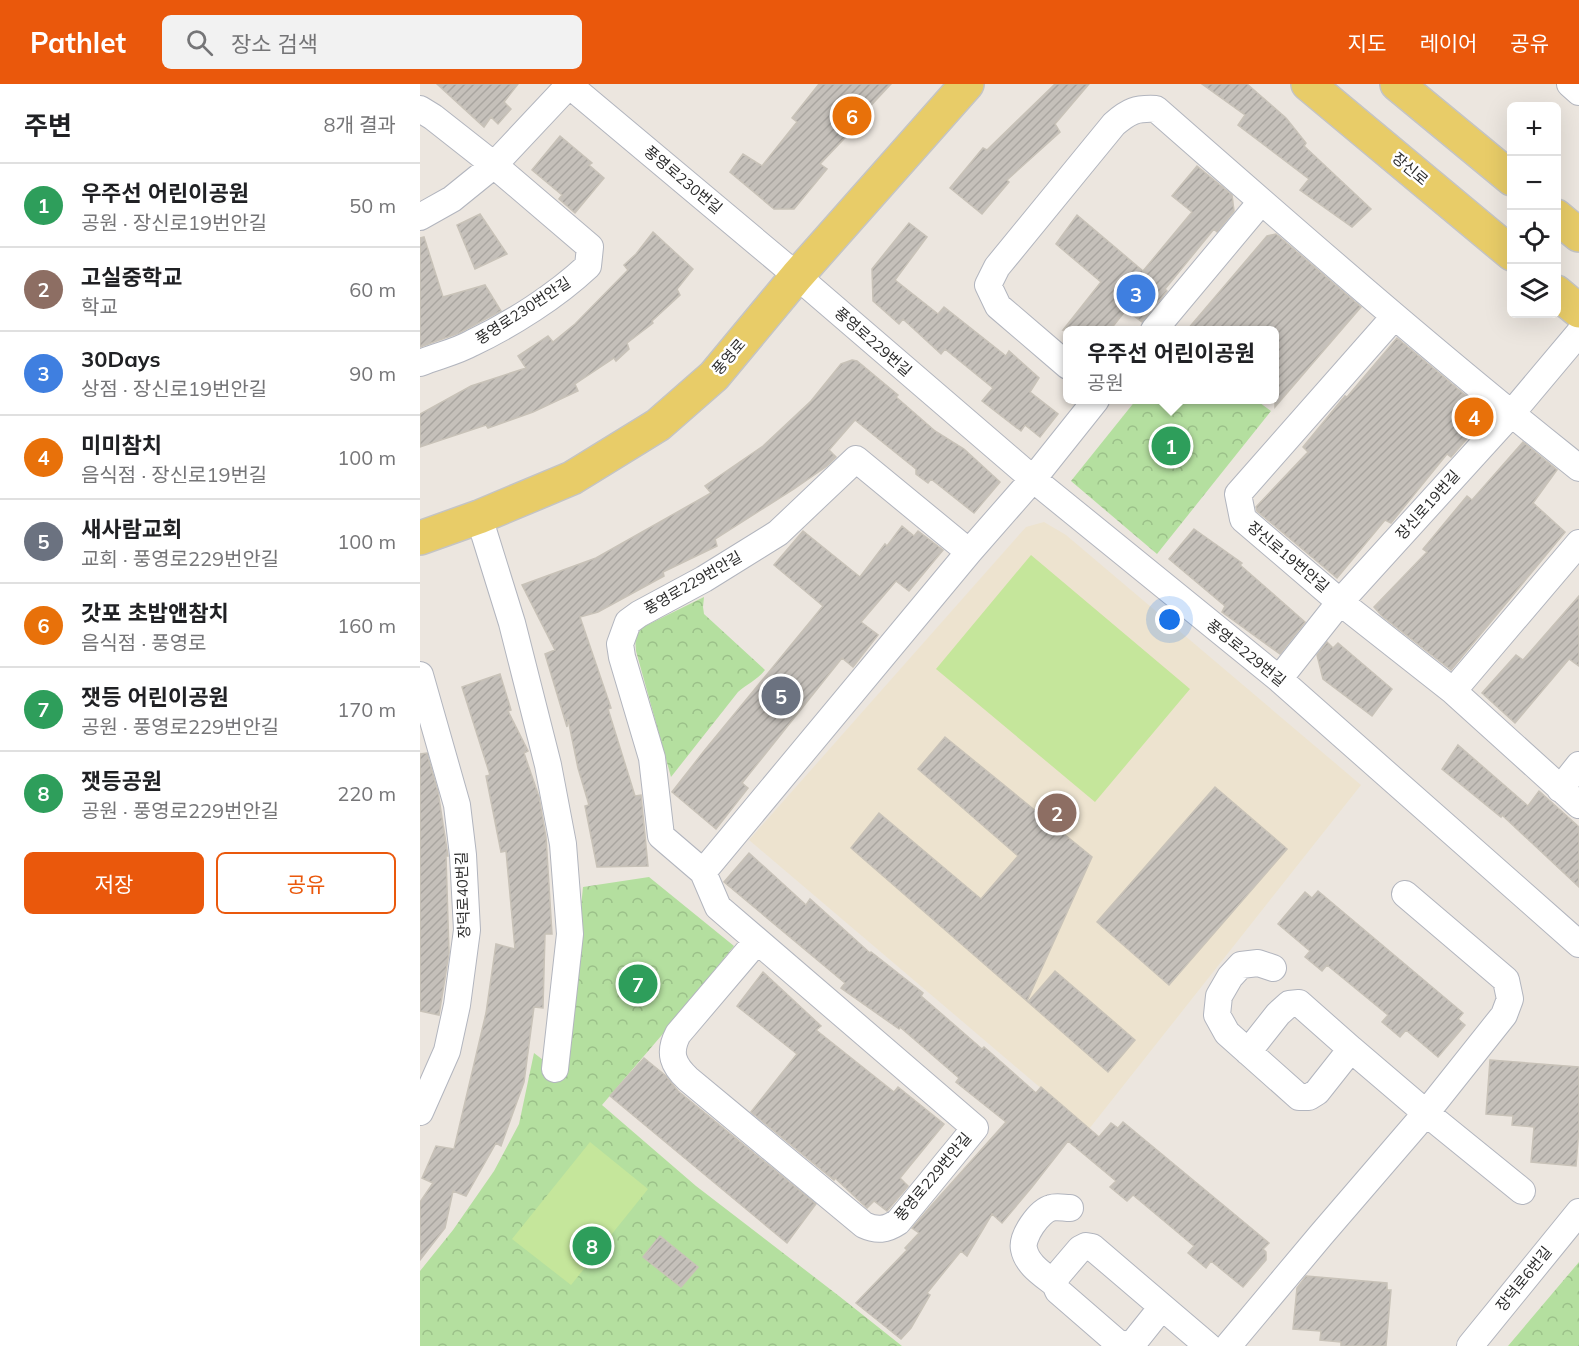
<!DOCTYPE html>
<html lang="ko">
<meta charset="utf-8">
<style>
body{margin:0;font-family:Mulish,"Noto Sans KR",sans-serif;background:#f2f2f2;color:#202124}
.controls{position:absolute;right:18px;top:18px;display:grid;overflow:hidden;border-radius:9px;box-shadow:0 6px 24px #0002}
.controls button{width:54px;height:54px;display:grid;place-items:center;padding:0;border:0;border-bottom:2px solid #e0e0e0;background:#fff;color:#202124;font:30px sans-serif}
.you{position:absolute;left:750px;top:536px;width:21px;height:21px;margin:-15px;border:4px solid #fff;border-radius:50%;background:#1a73e8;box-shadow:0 0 0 9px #1a73e833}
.badge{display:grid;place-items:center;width:39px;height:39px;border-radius:50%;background:#ea580c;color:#fff;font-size:20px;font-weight:700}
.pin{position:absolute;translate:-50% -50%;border:3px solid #fff;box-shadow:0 2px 6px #0006}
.popup{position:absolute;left:643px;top:242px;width:216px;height:78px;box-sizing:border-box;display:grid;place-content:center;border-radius:9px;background:#fff;filter:drop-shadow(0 2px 4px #0005);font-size:20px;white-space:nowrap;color:#757577}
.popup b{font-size:22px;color:#202124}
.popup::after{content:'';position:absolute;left:50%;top:100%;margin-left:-12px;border:12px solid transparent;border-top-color:#fff}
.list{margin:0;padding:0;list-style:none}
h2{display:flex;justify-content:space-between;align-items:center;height:78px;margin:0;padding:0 24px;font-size:26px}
h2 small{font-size:20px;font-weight:400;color:#757577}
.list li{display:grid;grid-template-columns:39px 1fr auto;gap:18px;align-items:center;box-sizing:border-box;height:84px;padding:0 24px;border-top:2px solid #e0e0e0}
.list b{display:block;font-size:22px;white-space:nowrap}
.list p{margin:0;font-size:20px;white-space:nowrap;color:#757577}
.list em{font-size:20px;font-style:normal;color:#757577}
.actions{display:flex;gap:12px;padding:18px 24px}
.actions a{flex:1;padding:14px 0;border:2px solid #ea580c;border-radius:9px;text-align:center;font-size:21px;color:#ea580c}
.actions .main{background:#ea580c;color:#fff}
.icon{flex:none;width:33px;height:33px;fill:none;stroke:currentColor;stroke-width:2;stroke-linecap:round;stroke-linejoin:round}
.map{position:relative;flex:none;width:1159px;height:1262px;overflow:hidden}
header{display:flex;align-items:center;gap:36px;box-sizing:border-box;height:84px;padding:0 30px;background:#ea580c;color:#fff}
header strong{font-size:28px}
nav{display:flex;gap:33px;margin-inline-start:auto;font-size:21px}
.search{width:420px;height:54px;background:#f2f2f2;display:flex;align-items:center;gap:15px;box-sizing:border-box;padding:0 21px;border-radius:9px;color:#757577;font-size:22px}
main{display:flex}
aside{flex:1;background:#fff}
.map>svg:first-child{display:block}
.education{fill:#ede3cf}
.forest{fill:url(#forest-crowns)}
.pitch{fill:#c5e69b}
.building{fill:url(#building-hatch);stroke:#c8c2b8;stroke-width:1.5}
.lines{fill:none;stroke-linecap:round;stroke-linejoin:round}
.minor-casing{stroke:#b2b5be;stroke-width:28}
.major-casing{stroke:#c4c4c4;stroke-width:36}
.minor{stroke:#fff;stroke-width:26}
.major{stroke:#e8cc68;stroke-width:33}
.labels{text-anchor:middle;stroke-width:5;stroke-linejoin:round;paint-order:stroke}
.street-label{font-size:15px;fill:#2b2b2b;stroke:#fff}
</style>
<header>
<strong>Pathlet</strong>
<div class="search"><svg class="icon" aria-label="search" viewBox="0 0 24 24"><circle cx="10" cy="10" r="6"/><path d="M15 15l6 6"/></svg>장소 검색</div>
<nav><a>지도</a><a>레이어</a><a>공유</a></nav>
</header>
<main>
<aside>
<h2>주변<small>8개 결과</small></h2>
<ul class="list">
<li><span class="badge" style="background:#2e9e5b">1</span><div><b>우주선 어린이공원</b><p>공원 · 장신로19번안길</p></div><em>50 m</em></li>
<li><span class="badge" style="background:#8d6e63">2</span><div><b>고실중학교</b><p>학교</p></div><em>60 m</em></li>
<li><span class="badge" style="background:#3f7fe0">3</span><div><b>30Days</b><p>상점 · 장신로19번안길</p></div><em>90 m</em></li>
<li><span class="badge" style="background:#e8710a">4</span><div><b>미미참치</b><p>음식점 · 장신로19번길</p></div><em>100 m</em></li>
<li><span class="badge" style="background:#6b7280">5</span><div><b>새사람교회</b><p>교회 · 풍영로229번안길</p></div><em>100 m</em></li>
<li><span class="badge" style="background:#e8710a">6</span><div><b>갓포 초밥앤참치</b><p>음식점 · 풍영로</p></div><em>160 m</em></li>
<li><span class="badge" style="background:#2e9e5b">7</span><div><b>잿등 어린이공원</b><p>공원 · 풍영로229번안길</p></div><em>170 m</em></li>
<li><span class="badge" style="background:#2e9e5b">8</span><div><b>잿등공원</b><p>공원 · 풍영로229번안길</p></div><em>220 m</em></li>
</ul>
<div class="actions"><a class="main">저장</a><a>공유</a></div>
</aside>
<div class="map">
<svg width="1159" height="1262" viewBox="0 0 1159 1262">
<defs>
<pattern id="forest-crowns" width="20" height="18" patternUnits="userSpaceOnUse" patternTransform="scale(1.5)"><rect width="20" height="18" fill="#b4df9f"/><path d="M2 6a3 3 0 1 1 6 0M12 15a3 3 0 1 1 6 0" fill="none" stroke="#9bc089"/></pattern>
<pattern id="building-hatch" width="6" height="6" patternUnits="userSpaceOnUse" patternTransform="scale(1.5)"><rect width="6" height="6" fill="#c5c0ba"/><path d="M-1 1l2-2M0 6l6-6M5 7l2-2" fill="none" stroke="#a9a5a0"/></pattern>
</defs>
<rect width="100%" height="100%" fill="#ece6df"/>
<path class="education" d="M624 438 646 451 941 701 669 1045 329 756 606 443Z"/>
<path class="forest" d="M716 316H836L851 327 737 470 651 397Z
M284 513 283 523 284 530 345 586C337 596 327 600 318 608L251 693 216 567 215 553 223 543Z
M229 793 314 862 253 938 182 1021 276 1102 419 1212 482 1262H0V1187L33 1146 74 1087 99 1040 114 969 144 992 163 803Z
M1159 1178V1262H1088Z"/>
<path class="pitch" d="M611 471 770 605 675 718 516 585Z
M170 1058 228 1105 151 1201 92 1155Z"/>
<path class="building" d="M17 0H98L84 18 91 25 78 40 71 33 64 43Z
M399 0H471L442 31 444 34 400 80 407 85 374 125H354L310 88 323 70 342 82 377 38 372 34Z
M635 0H669L635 40 640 48 587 96 589 98 562 130 530 104 563 64 567 66Z
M782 0H827L866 34 886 59 884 62 951 125 932 143 880 106 889 95 818 41 825 31Z
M140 52 172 79 169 81 184 94 155 129 139 115 142 111 112 86Z
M777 82 812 111 814 127 797 148 794 145 745 205 747 207 722 238 706 226 690 246H643L681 198 636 160 657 131 723 187 772 128 752 112Z
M60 130 87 170 55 185 37 141Z
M489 139 507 153 475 196 518 230 524 223 586 272 589 267 619 294 610 308 638 330 620 353 605 341 601 347 562 317 573 304 525 265 521 270 483 235 479 240 453 217 452 185Z
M233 148 273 185 257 205 260 211 232 237 233 239 207 259 209 265 196 277 194 274 155 300 158 307 113 328 68 344 66 341 0 363V330L51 302 106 284 98 272 128 252 133 258 155 240 208 186 204 181 216 170Z
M856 150 941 223 855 323V246H767L847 152Z
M4 153 23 213 65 201 81 227 39 249 0 263V154Z
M977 254 1068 330 1031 373 1027 370 971 439 965 436 917 494 837 427 836 423 888 368 883 363 925 312 927 313Z
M432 276 437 277 478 311 476 313 515 347 544 365 580 398 554 429 511 395 508 399 496 390V385L435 336 409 366 416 373 407 382 374 405 295 455 297 462 243 488 244 492 178 528 160 533 191 624 188 625 215 712 221 711 228 782 177 783 165 722 169 721 158 684 148 635 147 643 125 570 135 566 102 501 176 474 291 409 285 402 343 362 391 317 421 280Z
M1103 358 1137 386 1113 419 1145 448 1031 586 962 532 954 523 1007 468 1003 465 1047 412 1052 416Z
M482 442 494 452 498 447 523 466 489 507 476 497 441 538 458 551 433 583 422 574 322 699 328 704 296 745 252 708 284 667 403 522 354 481 383 447 440 493 465 460 467 462Z
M774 445 822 479 820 481 885 538 860 570 802 528 805 522 749 475Z
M1159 512V582L1149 575 1095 639 1062 609 1096 571 1103 576Z
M907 558 913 564 918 559 972 605 952 632 903 595 897 571Z
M80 590 91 626 88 627 108 667 104 669 119 713 126 753 132 850H125L123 924 114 923 104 998 81 1062 76 1059 46 1112 33 1107 25 1144 0 1176V1118L13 1099 2 1094 16 1062 34 1065 66 929 76 860 95 865 86 767 81 768 66 692 70 691 42 603Z
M525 653 672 773 607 917 431 764 459 729 561 815 598 772 498 685Z
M1038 661 1108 722 1119 707 1159 743V803L1082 731 1081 733 1022 685Z
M7 669 18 708 28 772H26L29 869 19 931 0 927V670Z
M795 703 867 765 749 901 677 838Z
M329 769 386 821 390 815 450 869 451 868 503 909 501 912 562 965 564 963 616 1009 621 1003 679 1053 691 1039 698 1044 703 1038 849 1159 843 1165 846 1168V1176L823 1203 791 1177 786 1184 768 1169 774 1162 713 1111 707 1117 690 1103 696 1097 648 1057 612 1103 582 1139 572 1130 547 1172 541 1167 507 1209 510 1211 491 1244 481 1255 436 1219 487 1166 485 1164 499 1149 492 1144 511 1122 586 1038 536 998 539 994 480 943 479 945 421 904 425 899 304 798Z
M898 807 1043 929 1038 935 1045 941 1018 973 986 946 980 953 962 938 968 931 907 881 902 887 885 873 890 867 858 840 885 808 892 814Z
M635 887 715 956 688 988 608 918Z
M343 888 401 942 396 946 474 1008 478 1003 524 1040 480 1094 488 1102 467 1127 454 1117 447 1124 415 1094 414 1096 331 1028 377 970 317 922Z
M224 974 246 992 258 1007 396 1120 367 1159 190 1012Z
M1070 976 1159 983V1044L1156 1082 1111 1078 1114 1043 1092 1041 1093 1032 1066 1030Z
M240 1152 278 1183 261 1203 223 1173Z
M886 1192 967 1199V1206H971L966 1262H921V1258L900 1256 901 1247 873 1245 877 1204Z"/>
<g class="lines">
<g class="minor-casing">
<path id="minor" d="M148 0 377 192 613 395 859 595 1159 860
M1150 0 1159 8
M0 25 13 33 74 81 170 163 168 182C136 212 92 240 52 259 36 268 17 272 0 279
M0 133 32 115 74 81 150 0
M974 233 818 410 823 435 920 518 1033 607 1159 721
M734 246 841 118
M648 282 578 222 568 201 577 183 694 40C709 27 716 24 736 25 875 147 1014 269 1159 384
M59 433 92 539 128 681 143 760 150 850 135 985
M0 591 37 721 43 771 47 846 37 921 27 967 0 1028
M859 595 920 518 1091 330 1159 249
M1033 607 1159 459
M1140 705 1159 681
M283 788 549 468 613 395 676 316
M985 810 1086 896 1090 915 1084 931 1006 1029 1102 1107
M337 857 258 950C248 969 253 981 268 995L444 1141C457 1147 466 1146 478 1138L555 1044 298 823 283 788 241 752 232 674 202 573 200 560 208 538 219 530 284 495 358 449 436 375 549 468
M828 968 858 930 869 920 879 919 931 965
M635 1200C624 1191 607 1181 604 1165 601 1153 619 1127 631 1124 637 1122 644 1124 650 1124
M742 1223 714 1258 708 1261 698 1259 638 1207 635 1200 637 1192 660 1165 666 1162 672 1163 788 1262
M808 1262 901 1151 1006 1029 931 965 897 1008 889 1013H879L807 949 797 931 799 912 810 893 821 881 838 879 853 884
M1050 1262 1159 1128"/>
</g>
<g class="major-casing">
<path id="major" d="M888 0 1092 170
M977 0 1092 95
M1136 132 1159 151
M1136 208 1159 227
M0 454 59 433 152 394 238 341 294 292 377 192 547 0"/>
</g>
<use href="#minor" class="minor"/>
<use href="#major" class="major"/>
</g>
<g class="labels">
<g class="street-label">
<text transform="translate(990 85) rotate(40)" y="5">장신로</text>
<text transform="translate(263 96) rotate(40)" y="5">풍영로230번길</text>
<text transform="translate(103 227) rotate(-33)" y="5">풍영로230번안길</text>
<text transform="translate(453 258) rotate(41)" y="5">풍영로229번길</text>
<text transform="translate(309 273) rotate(-49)" y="5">풍영로</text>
<text transform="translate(1008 421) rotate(-48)" y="5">장신로19번길</text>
<text transform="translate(868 473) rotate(40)" y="5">장신로19번안길</text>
<text transform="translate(273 499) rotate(-30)" y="5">풍영로229번안길</text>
<text transform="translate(826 569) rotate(39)" y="5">풍영로229번길</text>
<text transform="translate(43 811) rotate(-92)" y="5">장덕로40번길</text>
<text transform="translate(513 1093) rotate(-50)" y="5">풍영로229번안길</text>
<text transform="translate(1104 1195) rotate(-51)" y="5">장덕로6번길</text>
</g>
</g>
</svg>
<div class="controls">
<button>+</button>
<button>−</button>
<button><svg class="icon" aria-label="locate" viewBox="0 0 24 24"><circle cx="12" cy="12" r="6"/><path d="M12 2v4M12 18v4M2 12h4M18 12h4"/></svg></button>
<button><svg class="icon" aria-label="layers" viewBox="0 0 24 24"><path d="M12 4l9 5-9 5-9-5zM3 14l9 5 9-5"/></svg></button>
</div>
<div class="you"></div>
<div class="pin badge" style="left:751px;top:362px;background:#2e9e5b">1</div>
<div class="popup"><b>우주선 어린이공원</b>공원</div>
<div class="pin badge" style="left:637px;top:729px;background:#8d6e63">2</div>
<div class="pin badge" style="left:716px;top:210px;background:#3f7fe0">3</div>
<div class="pin badge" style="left:1054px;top:333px;background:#e8710a">4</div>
<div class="pin badge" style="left:361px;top:612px;background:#6b7280">5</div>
<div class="pin badge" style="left:432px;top:32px;background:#e8710a">6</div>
<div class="pin badge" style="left:218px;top:900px;background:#2e9e5b">7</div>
<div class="pin badge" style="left:172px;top:1162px;background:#2e9e5b">8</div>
</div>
</main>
